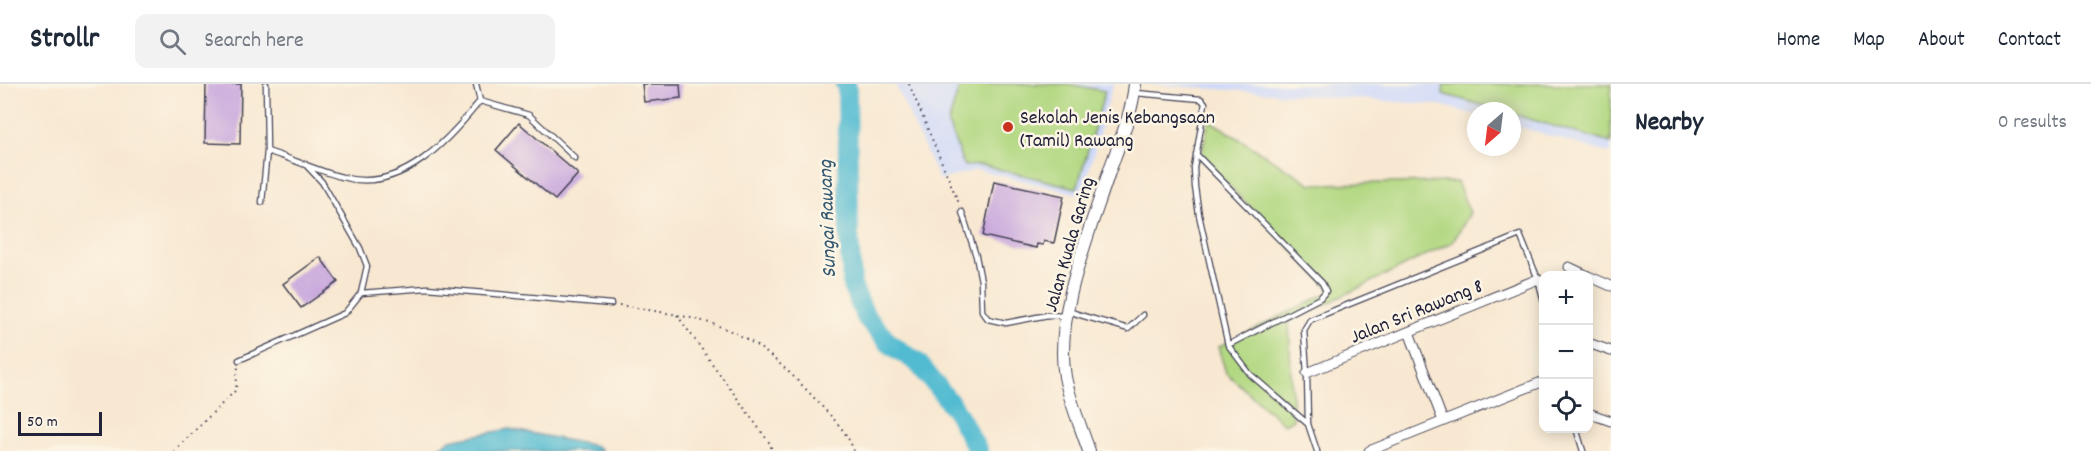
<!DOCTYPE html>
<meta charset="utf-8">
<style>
body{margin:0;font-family:Dekko,sans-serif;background:#f2f2f3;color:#1f2937}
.controls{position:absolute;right:18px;bottom:18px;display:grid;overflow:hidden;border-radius:12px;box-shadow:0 3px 15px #0003}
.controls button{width:54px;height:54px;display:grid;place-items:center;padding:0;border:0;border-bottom:2px solid #e0e1e3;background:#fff;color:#1f2937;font:30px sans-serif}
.compass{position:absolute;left:1467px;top:18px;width:54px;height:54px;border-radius:50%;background:#fff;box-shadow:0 3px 15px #0003;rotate:208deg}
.scale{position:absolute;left:18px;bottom:15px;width:84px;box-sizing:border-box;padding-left:6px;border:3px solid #22223b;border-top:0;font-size:16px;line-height:21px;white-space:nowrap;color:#22223b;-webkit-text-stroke:4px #fcf5e5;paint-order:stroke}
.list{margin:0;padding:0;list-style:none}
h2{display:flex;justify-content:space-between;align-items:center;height:78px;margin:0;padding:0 24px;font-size:26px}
h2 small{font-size:20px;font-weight:400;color:#747a83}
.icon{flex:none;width:33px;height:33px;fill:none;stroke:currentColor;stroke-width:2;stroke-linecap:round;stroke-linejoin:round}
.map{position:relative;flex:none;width:1611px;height:367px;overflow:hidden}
header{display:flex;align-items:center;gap:36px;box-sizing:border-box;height:84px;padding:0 30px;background:#fff;border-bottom:2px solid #e0e1e3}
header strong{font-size:28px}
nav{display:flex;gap:33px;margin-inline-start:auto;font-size:21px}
.search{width:420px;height:54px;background:#f2f2f3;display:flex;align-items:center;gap:15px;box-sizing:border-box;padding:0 21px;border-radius:12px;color:#747a83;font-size:22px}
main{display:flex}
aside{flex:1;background:#fff}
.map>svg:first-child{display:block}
.built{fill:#d0daf9}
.green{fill:#b2d882;stroke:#6a7d5e;stroke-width:1.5}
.water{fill:#53bbd1;stroke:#3a6e86;stroke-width:1.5}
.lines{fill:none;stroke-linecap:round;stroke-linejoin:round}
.river{stroke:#53bbd1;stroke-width:20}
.building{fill:#c7a6dd}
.service-casing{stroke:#424052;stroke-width:7}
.minor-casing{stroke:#424052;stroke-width:11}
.tertiary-casing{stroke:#424052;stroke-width:14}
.path{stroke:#424052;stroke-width:2;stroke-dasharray:1.5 4.5;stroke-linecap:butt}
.service{stroke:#fff;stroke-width:4.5}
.minor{stroke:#fff;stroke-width:9}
.tertiary{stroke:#fff;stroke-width:12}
.poi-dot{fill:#c8321e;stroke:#fcf5e5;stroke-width:2}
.labels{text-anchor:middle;stroke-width:5;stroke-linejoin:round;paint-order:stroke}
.poi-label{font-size:20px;fill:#22223b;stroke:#fcf5e5;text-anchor:start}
.street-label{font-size:20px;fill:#22223b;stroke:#fcf5e5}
.water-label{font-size:21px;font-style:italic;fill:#335870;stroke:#fcf5e5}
</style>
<header>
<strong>Strollr</strong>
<div class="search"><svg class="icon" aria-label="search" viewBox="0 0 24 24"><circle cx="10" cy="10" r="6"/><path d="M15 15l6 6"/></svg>Search here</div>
<nav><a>Home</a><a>Map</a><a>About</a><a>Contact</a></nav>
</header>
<main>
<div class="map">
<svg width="1611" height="367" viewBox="0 0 1611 367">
<rect width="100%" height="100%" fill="#fcf5e5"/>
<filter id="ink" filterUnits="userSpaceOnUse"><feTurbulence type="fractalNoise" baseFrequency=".0167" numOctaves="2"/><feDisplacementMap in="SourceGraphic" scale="12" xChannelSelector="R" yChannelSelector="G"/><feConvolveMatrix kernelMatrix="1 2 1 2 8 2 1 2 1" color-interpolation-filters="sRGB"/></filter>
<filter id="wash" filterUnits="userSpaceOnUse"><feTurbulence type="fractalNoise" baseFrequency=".008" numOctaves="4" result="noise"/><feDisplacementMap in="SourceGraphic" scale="24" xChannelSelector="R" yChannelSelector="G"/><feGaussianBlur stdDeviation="1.35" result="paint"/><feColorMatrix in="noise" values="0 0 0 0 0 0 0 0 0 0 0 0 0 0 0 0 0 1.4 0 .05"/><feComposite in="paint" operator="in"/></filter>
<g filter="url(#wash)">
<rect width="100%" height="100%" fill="#f8e8d1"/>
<path class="built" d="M895 0H1113L1082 111 977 86 939 96Z
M1146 0H1611V70L1512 41V27H1476V31L1440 21Z"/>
<path class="green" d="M960 0H1068L1105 7 1077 104 981 81 964 82 948 40Z
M1444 0H1611V59L1512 30V27H1502L1443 10Z
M1209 36 1311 100 1457 98 1470 129 1453 158 1289 238 1293 336 1284 340 1226 289 1218 263 1332 207 1201 73Z"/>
<path class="water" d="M509 345 596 362 602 367H433L450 356Z"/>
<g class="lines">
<path class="river" d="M845 0 847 4 849 150 852 202 866 233 889 259 918 279 955 325 978 367"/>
</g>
<g id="blocks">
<path class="building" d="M206 0H241L240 60 205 59Z
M642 0H680L681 14 644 18Z
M519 39 578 90 555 116 496 66Z
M994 97 1064 112 1054 159 1044 157 1043 161 1037 160 1036 164 983 152Z
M320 173 338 198 301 224 283 200Z"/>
</g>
</g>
<g filter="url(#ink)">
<use href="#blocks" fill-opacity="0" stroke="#424052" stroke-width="1.5"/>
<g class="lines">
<g class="service-casing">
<path id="service" d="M476 0 480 17 529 31 575 74
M1136 9 1201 15 1205 19 1194 84 1195 103 1199 131 1228 261 1250 290 1308 340
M267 67C292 75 316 86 342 93 400 110 447 58 480 17
M1196 70 1322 199 1326 207 1320 214 1228 261
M262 118 267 67 266 0
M962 128 976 172 981 197 982 227 988 235 1006 239 1048 231 1064 232
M361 209 427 204 611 220
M1069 227C1089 235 1108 238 1128 245L1143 231
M239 276 345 229 361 209 367 182 360 164 322 98 305 80
M1576 344 1583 367
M1317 367 1308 340 1307 289 1304 246 1310 236 1520 151 1538 195 1544 218"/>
</g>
<g class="minor-casing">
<path id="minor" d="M1569 183 1588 192
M1588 192 1611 202
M1409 248 1443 337
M1588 259 1611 267
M1307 289 1538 195
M1588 329 1611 337
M1369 367 1544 297"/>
</g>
<g class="tertiary-casing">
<path id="tertiary" d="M1089 367C1081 343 1070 318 1065 293 1054 231 1090 147 1109 88 1119 60 1132 30 1135 0"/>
</g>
<path class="path" d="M909 0 960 122
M619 221C658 228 700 232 735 249 765 263 794 292 816 316 831 333 846 345 854 367
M677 231 771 361V367
M174 367 236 306 238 282"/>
<use href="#service" class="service"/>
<use href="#minor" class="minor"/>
<use href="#tertiary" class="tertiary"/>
</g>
</g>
<circle class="poi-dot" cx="1008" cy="43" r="6"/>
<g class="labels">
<g class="poi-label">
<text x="1020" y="39">Sekolah Jenis Kebangsaan<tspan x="1020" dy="23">(Tamil) Rawang</tspan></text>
</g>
<g class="street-label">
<text transform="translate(1068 160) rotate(-74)" y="7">Jalan Kuala Garing</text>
<text transform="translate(1416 226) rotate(-22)" y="7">Jalan Sri Rawang 8</text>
</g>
<g class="water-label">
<text transform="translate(826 135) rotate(-92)" y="7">Sungai Rawang</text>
</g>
</g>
</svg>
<div class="controls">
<button>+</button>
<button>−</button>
<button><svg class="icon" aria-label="locate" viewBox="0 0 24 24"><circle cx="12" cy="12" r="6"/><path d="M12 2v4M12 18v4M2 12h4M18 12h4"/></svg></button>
</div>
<svg class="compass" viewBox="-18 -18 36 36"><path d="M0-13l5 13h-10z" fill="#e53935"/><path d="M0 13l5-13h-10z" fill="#747a83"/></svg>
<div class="scale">50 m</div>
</div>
<aside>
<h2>Nearby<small>0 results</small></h2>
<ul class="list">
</ul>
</aside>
</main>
